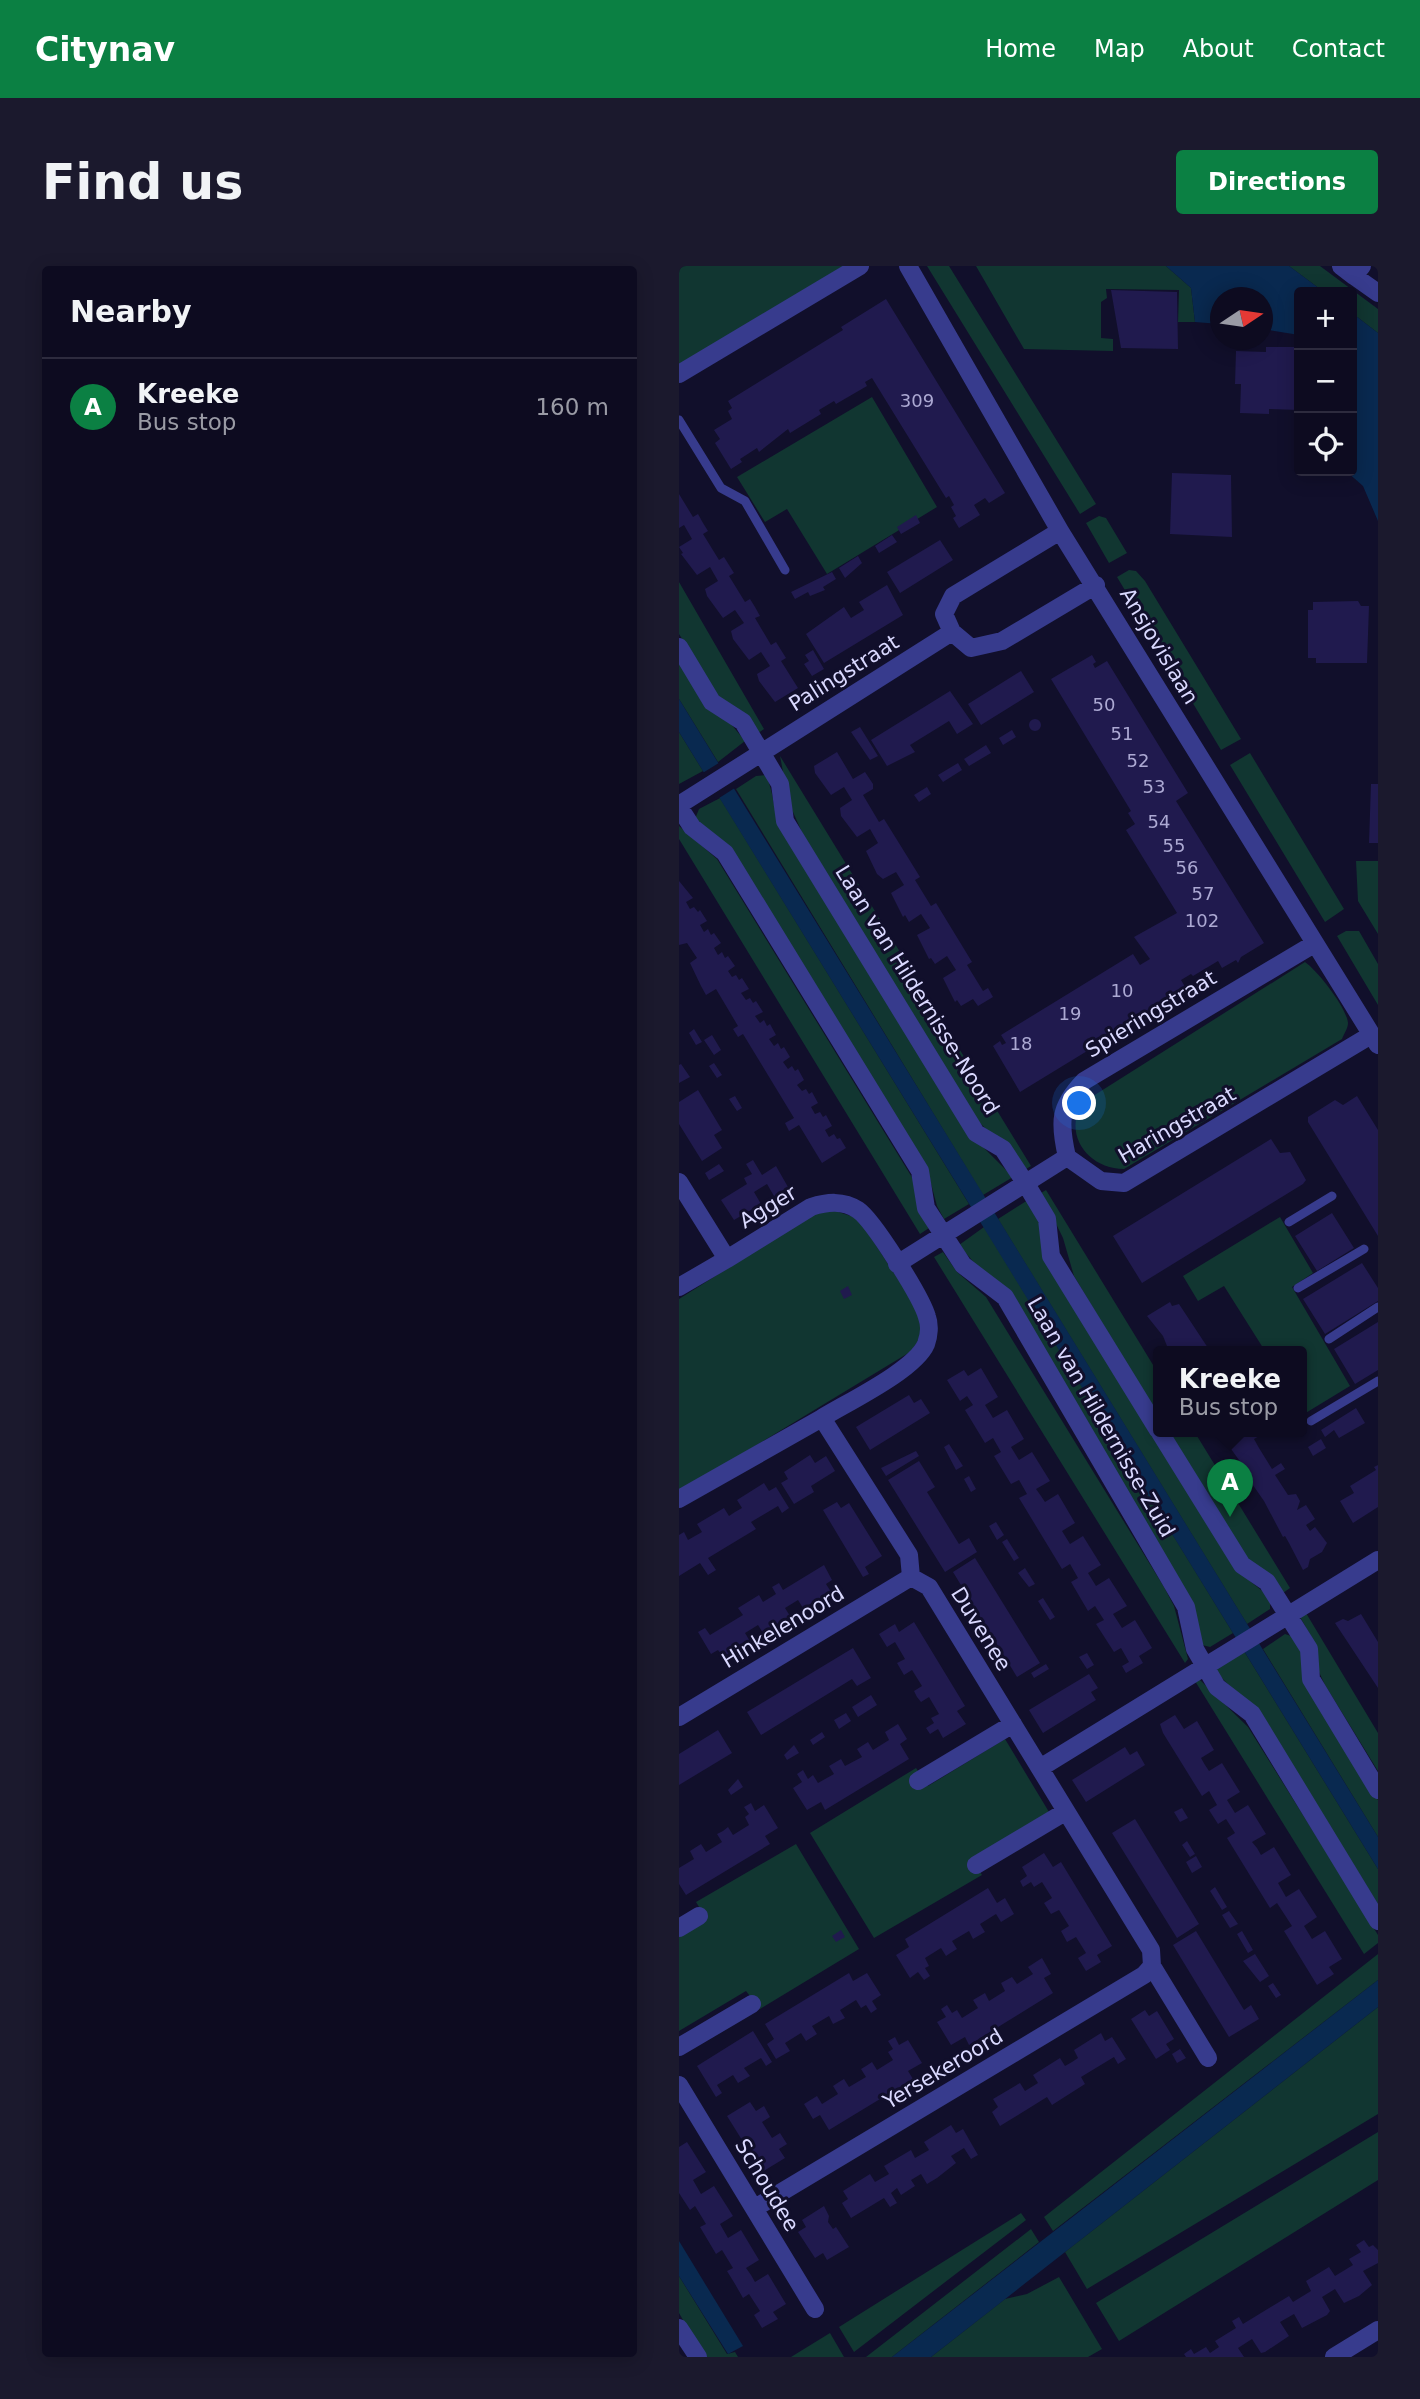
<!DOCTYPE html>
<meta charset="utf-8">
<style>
body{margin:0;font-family:"DejaVu Sans",sans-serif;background:#1b192d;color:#f1f3f6}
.controls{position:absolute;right:21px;top:21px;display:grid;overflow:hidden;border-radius:7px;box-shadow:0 4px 18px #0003}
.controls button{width:63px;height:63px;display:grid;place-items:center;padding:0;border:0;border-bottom:2px solid #2d2b3e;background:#0d0b20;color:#f1f3f6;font:35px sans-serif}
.compass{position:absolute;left:531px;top:21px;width:63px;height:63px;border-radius:50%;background:#0d0b20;box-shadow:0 4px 18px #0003;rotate:77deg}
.you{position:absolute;left:401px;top:838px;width:24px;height:24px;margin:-18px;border:5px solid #fff;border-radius:50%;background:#1a73e8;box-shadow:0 0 0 10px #1a73e833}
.badge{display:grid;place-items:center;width:46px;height:46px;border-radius:50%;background:#0b8043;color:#fff;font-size:23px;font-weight:700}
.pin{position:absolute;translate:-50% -58px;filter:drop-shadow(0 2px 4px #0008)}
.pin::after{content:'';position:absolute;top:37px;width:24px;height:21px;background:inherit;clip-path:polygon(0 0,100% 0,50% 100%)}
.popup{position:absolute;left:474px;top:1080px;width:154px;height:91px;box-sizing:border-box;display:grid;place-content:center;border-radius:7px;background:#0d0b20;filter:drop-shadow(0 2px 5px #0005);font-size:23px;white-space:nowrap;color:#9a9ba5}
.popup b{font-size:26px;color:#f1f3f6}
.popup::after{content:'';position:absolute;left:50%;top:100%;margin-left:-14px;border:14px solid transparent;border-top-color:#0d0b20}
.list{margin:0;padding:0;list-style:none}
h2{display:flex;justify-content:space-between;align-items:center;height:91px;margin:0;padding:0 28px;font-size:30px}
h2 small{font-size:23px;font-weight:400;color:#9a9ba5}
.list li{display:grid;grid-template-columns:46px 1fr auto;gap:21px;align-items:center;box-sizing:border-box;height:98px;padding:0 28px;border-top:2px solid #2d2b3e}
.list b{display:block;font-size:26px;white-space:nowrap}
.list p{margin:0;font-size:23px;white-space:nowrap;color:#9a9ba5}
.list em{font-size:23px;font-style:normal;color:#9a9ba5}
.icon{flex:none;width:38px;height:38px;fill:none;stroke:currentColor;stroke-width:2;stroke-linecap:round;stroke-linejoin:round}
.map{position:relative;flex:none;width:699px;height:2091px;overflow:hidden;border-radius:7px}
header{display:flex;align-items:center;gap:42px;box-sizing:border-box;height:98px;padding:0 35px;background:#0b8043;color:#fff}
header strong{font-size:33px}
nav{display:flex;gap:38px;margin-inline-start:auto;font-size:24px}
.intro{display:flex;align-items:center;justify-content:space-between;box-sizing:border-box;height:168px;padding:0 42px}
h1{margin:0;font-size:49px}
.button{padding:18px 32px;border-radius:7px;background:#0b8043;color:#fff;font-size:24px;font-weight:700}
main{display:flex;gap:42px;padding:0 42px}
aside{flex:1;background:#0d0b20;border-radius:7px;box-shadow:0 4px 18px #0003}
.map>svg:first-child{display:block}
.green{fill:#113631}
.water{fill:#092950}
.pier{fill:#110f2b}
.building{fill:#201a4e}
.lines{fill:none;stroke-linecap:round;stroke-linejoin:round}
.lane{stroke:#373b8d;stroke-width:9}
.street{stroke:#373b8d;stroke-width:18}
.labels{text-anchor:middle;stroke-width:6;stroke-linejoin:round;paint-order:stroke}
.number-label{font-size:18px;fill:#aca9d3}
.street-label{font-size:21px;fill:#dad9ff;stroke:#110f2b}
</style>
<header>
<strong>Citynav</strong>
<nav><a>Home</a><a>Map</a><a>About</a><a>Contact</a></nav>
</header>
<div class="intro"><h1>Find us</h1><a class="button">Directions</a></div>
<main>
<aside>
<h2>Nearby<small></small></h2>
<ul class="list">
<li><span class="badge">A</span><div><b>Kreeke</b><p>Bus stop</p></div><em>160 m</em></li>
</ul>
</aside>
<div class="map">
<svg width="699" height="2091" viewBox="0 0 699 2091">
<rect width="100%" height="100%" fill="#110f2b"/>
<path class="green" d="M0 0H164L0 103Z
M248 0H270L417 238 401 248Z
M297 0H487L512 22 516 56H499L500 24 427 23 428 32 422 36V72L434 73V85L345 83Z
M610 0H641L699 43V67L673 47V26H645Z
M193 131 258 241 148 308 108 243 86 256 58 211Z
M420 250 427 252 448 287 430 297 407 257Z
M450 304 457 305 466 315 562 473 542 484 438 311Z
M0 316 85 463 78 468 43 436 0 368Z
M0 395 66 475 39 496 0 433Z
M0 466 24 505 0 518Z
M571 487 665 643 646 656 551 499Z
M101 490 352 900 347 903 300 856 126 573 110 537Z
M87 509C95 527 94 543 101 560L287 864 334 911 304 929 57 523 77 510Z
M41 532 290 938 265 953 258 940 250 910 16 553 20 543Z
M0 560 38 593 234 913 250 962 241 968 0 573Z
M677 595H699V668L679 635Z
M667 665H680L699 698V739L658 670Z
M626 696C638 704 668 742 669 757 669 762 665 768 663 773L445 903C409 903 384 869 403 837Z
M367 924 479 1107V1151L395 1010 384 972 362 927Z
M349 934 362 957 363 986 557 1304 591 1331V1343L568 1358 319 953Z
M150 943 175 951 185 961 239 1044C245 1061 243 1072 231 1086L0 1226V1033L138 946Z
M601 951 634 1007 613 1021 671 1120 625 1148 623 1085H586L545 1020 519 1035 504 1010Z
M305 961 554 1367 531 1381 523 1379 515 1342 297 999 280 979Z
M264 986 278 1006 307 1031 485 1321 495 1340 509 1393 506 1397 255 991Z
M488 1165H515L611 1322 604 1327 593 1309 564 1293Z
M627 1347 699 1467V1505L646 1419 640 1406 632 1370 621 1351Z
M606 1368 615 1371 623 1382 628 1419 699 1534V1571L584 1383Z
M565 1385 699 1603V1638L586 1456 534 1403Z
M520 1413 569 1461 699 1669V1677L685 1688 516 1415Z
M326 1473 370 1546 294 1594 303 1609 195 1672 131 1567 237 1502 249 1520Z
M117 1578 180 1683 81 1743 67 1725 0 1765V1671L28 1654 17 1636Z
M699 1688V1714L374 1965 365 1951Z
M699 1741V1848L408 2023 386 1986Z
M699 1866V1914L440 2075 417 2037Z
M342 1947 347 1954 175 2086 160 2061Z
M352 1963 360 1976 213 2091H187Z
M0 2010 48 2088 56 2086 59 2091H25L0 2047Z
M380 2011 423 2083 409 2091H252L326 2033 348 2028Z
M151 2067 165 2091H112Z"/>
<path class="water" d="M487 0H610L645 26H620V69L584 63V32H542L541 58 516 56 512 22Z
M673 47 699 67V255L684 220 667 205H673Z
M0 433 699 1571V1603L0 466Z
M699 1714V1741L252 2091H213Z
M0 1975 64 2080 49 2088 0 2010Z"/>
<path class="pier" d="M43 495 59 520 37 534 22 508Z"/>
<path class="building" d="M432 24 498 26 499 83 442 82Z
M207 33 326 227 310 237 306 232 295 239 301 249 280 262 274 252 277 250 272 241 275 239 270 230 267 232 193 112 186 116 188 120 157 138 155 135 140 144 142 148 111 167 109 163 80 186 78 182 61 193 63 196 52 203 36 177 41 173 35 164 53 153 49 145 53 142 49 135 164 64 162 61Z
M587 81H619L620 144 590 143V148L561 147 562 118H556L557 85 587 86Z
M493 207 552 209 553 271 491 268Z
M0 228 14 251 19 248 24 257 29 265 24 268 40 294 45 291 55 307 50 310 66 336 71 333 76 341 81 350 76 352 92 379 97 376 107 392 102 395 119 422 96 436 80 415 78 408 91 400 82 386 70 394 54 373 52 365 65 357 56 344 44 352 28 330 26 323 39 315 31 301 18 309 2 288 4 287 0 281 13 273 5 259 0 262Z
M237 249 241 257 222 268 218 261Z
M213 269 218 276 200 287 196 280Z
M261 274 274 294 221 327 208 306Z
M179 290 183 297 166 312 160 302Z
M153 306 157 313 144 321 146 324 131 330 129 326 116 333 112 326Z
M208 319 224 349 145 397 127 368 165 341 172 352 185 344 180 336Z
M679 335 682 340H690L688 397H637V392H629V344H634V336Z
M134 384 145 403 133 410 125 398 130 395 126 389Z
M413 389 417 396 414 398 416 402 428 395 509 527 497 535 585 677 562 691 559 697 557 694 543 702 539 695 514 710 512 708 502 714 508 724 341 826 314 780 321 775 323 779 327 777 322 769 454 688 461 699 471 693 455 671 498 647 447 564 456 558 449 547 452 545 372 413Z
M342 405 355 426 302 459 289 438Z
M271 425 294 458 278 468 270 455 231 479 236 486 208 500 192 474Z
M350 459a6 6 0 1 1 12 0a6 6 0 1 1-12 0Z
M181 461 199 490 191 494 172 466Z
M333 464 337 471 324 479 320 472Z
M307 479 312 487 290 500 285 493Z
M158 486 174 513 186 506 194 518V523L184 529 200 556 205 553 210 561 241 611 236 614 252 640 257 637 293 696 288 699 304 725 309 722 314 731 299 740 294 733 282 740 278 734 276 736 264 712 277 704 268 690 256 698 252 692 250 693 238 669 251 662 242 648 230 656 226 649 224 651 212 627 225 619 217 606 204 613 198 608 187 585 199 577 191 563 178 571 162 550 161 542 173 534 165 521 152 529 136 507 135 500Z
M279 497 283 504 264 516 259 509Z
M692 518H699V577H690Z
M248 521 252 528 240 536 235 529Z
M0 615 14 632 7 636 11 643 15 641 19 646 21 644 28 655 21 659 25 666 29 663 32 669 35 667 42 677 35 682 39 689 43 686 46 692 49 690 56 700 49 705 53 711 57 709 60 714 63 712 70 723 62 727 67 734 71 732 74 737 77 735 84 746 76 750 81 757 85 754 88 760 91 758 97 769 90 773 95 780 99 777 102 783 105 781 111 791 104 796 109 803 113 800 116 805 119 803 125 814 118 819 123 825 127 823 130 828 133 826 139 837 132 841 136 848 141 846 144 851 147 849 153 860 146 864 150 871 155 868 158 873 161 872 167 882 143 897 120 859 110 865 106 857 115 852 64 768 59 771 54 763 59 760 37 723 27 729 22 720 11 697 18 692 8 677 0 679Z
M15 763 23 776 17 779 10 767Z
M33 769 42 784 35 789 25 774Z
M35 797 43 809 38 812 30 800Z
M2 798 11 811 0 817V799Z
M19 824 43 864 35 869 43 882 23 895 0 858V836Z
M56 830 63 842 58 845 50 833Z
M678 830 699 864V970L629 856V851L656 834 664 839Z
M592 873 601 887 611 886 627 914 624 918 463 1017 434 970Z
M74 894 83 909 97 900 109 921 95 930 88 918 75 926 82 938 55 954 42 934 68 918 65 912 73 908 67 898Z
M40 898 45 905 30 914 26 907Z
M653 947 675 982 638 1005 616 970Z
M683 997 699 1022V1035L646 1068 624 1033Z
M169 1020 173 1029 165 1033 161 1025Z
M491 1036 493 1040 500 1038 531 1085H490L484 1070 468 1050Z
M699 1056V1104L676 1118 655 1083Z
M302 1102 319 1131 306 1139 314 1152 328 1144 345 1173 332 1181 340 1194 353 1186 371 1215 357 1223 362 1230 366 1236 379 1228 396 1257 383 1265 391 1278 404 1270 422 1299 409 1307 417 1320 430 1312 448 1340 434 1348 443 1362 456 1354 473 1382 460 1390 464 1397 447 1407 443 1400 450 1396 442 1382 435 1386 417 1358 425 1354 416 1340 409 1345 392 1316 399 1312 391 1298 383 1303 340 1232 348 1228 340 1214 332 1218 315 1190 322 1186 314 1172 306 1177 286 1144 294 1139 288 1130 281 1135 268 1114 285 1104 289 1110Z
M230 1129 235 1137 242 1133 251 1147 191 1184 177 1161Z
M677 1142 686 1157 660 1172 655 1164 646 1171 642 1164Z
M539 1165H582L584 1168 575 1173 580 1182 593 1203 602 1197 606 1203 596 1209 609 1229 617 1228 621 1235 618 1244 627 1239 636 1253 627 1259 631 1265 636 1261 648 1277 643 1286 631 1293 629 1301 624 1304 610 1277 606 1270 604 1271 585 1235 562 1202 564 1201 560 1194Z
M642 1173 647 1182 634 1190 629 1181Z
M270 1178 284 1200 277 1204 265 1181Z
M237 1185 240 1190 207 1210 202 1202Z
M131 1189 136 1197 147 1190 156 1205 132 1220 135 1226 115 1238 102 1217 109 1213 105 1206Z
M240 1195 256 1221 248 1226 280 1278 290 1272 298 1286 266 1306 209 1214Z
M699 1199V1241L674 1257 661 1235 675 1227 671 1220 697 1204 695 1201Z
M290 1210 297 1223 292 1226 285 1213Z
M85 1217 90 1225 97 1221 110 1242 103 1247 99 1240 72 1256 77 1263 29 1292 37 1304 29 1309 21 1297 0 1310V1269L5 1266 9 1274 23 1266 18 1258 45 1242 50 1250 56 1246 63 1242 58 1234Z
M158 1236 162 1242 170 1237 203 1290 186 1301 190 1308 184 1311 144 1244Z
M317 1256 325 1269 318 1274 310 1260Z
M328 1273 340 1292 335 1295 323 1276Z
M296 1292 361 1397 338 1411 274 1306Z
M145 1299 153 1314 147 1318 152 1326 124 1342 119 1334 106 1342 111 1350 84 1367 79 1359 66 1367 71 1375 44 1391 39 1384 32 1388 19 1366 26 1362 31 1369 64 1349 59 1342 80 1329 84 1336 97 1328 93 1321 100 1317 104 1324Z
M346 1302 356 1318 350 1321 339 1307Z
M364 1332 376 1351 371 1354 359 1335Z
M682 1348 699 1376V1422L656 1357 664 1353 669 1355Z
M235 1356 286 1440 278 1445 287 1458 264 1472 259 1463 251 1468 247 1462 255 1457 252 1452 260 1448 250 1431 242 1436 238 1431 235 1425 243 1420 233 1404 225 1409 218 1397 226 1393 216 1376 208 1381 200 1368 216 1358 220 1366Z
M174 1382 192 1412 178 1420 173 1413 82 1469 68 1446Z
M408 1387 415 1399 408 1403 400 1391Z
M367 1398 370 1403 355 1412 352 1407Z
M410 1408 419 1422 412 1426 417 1434 364 1467 350 1444Z
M192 1429 198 1439 179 1451 173 1441Z
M167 1447 172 1455 160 1463 155 1454Z
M496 1449 505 1463 518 1455 535 1484 522 1492 526 1499 530 1505 543 1497 561 1526 548 1534 556 1547 569 1539 587 1568 573 1576 578 1582 582 1589 595 1581 612 1609 599 1617 607 1631 620 1623 638 1651 625 1660 633 1673 646 1665 663 1693 650 1701 655 1708 638 1719 605 1665 613 1660 598 1637 591 1642 548 1572 556 1567 547 1553 539 1558 530 1544 538 1539 530 1525 523 1530 484 1467 481 1458Z
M219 1458 228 1473 221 1478 230 1493 146 1544 142 1536 128 1544 114 1522 123 1516 118 1508 124 1504 129 1513 134 1509 139 1517 155 1508 150 1500 162 1493 166 1500 183 1491 178 1483 189 1476 194 1484 210 1474 206 1466Z
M39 1464 53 1487 0 1519V1488Z
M143 1466 146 1471 134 1479 131 1474Z
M115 1479 120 1487 108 1494 105 1489Z
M446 1481 451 1489 458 1485 466 1499 407 1536 393 1514Z
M59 1513 64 1521 52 1529 49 1524Z
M72 1537 76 1545 85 1539 99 1562 86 1570 91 1578 7 1629 0 1618V1602L15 1593 11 1585 22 1578 27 1586 43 1576 38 1568 44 1565 49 1561 54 1569 70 1559 66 1551 70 1548 65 1541Z
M503 1542 509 1552 501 1556 495 1546Z
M456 1553 520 1658 498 1672 433 1567Z
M508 1575 516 1588 511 1591 503 1579Z
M365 1587 374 1601 382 1596 433 1680 418 1689 422 1696 407 1705 399 1692 407 1687 397 1671 388 1676 382 1665 390 1660 380 1644 372 1648 365 1637 373 1632 363 1616 355 1621 352 1616 344 1621 341 1615 348 1610 343 1601Z
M517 1590 523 1601 513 1607 507 1596Z
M536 1621 548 1641 543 1644 531 1625Z
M309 1622 318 1637 326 1632 335 1648 322 1656 317 1648 301 1658 306 1666 294 1673 290 1665 273 1675 278 1683 273 1686 267 1690 262 1682 246 1692 250 1700 246 1702 251 1710 245 1714 239 1706 231 1712 217 1689 230 1681 226 1673Z
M550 1645 559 1658 551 1662 543 1649Z
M162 1664 166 1671 157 1676 153 1670Z
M517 1665 565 1744 572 1739 580 1753 550 1771 494 1679Z
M563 1665 574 1684 569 1687 558 1668Z
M576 1688 590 1710 581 1716 564 1695Z
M363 1692 372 1708 365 1712 374 1727 290 1779 286 1771 272 1779 258 1756 267 1751 262 1743 268 1739 273 1747 278 1744 283 1752 299 1742 294 1734 306 1727 310 1735 326 1725 322 1717 333 1711 338 1718 354 1708 349 1701Z
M170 1707 174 1715 188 1707 202 1729 193 1735 198 1743 192 1747 187 1739 182 1742 177 1734 161 1744 166 1752 154 1758 150 1750 133 1760 138 1768 127 1775 122 1767 106 1777 111 1785 97 1793 88 1778 95 1773 86 1758Z
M594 1717 602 1729 597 1732 589 1720Z
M466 1744 470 1750 478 1745 495 1773 487 1778 491 1784 477 1793 452 1753Z
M74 1765 93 1796 87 1800 82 1792 65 1802 71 1810 59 1817 54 1809 38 1819 43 1827 37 1831 18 1800Z
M422 1767 426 1775 433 1771 447 1793 439 1798 435 1791 402 1811 406 1818 373 1839 368 1831 321 1860 313 1846 319 1841 314 1833 341 1817 346 1825 359 1817 354 1809 381 1792 386 1800 393 1796 399 1792 395 1784Z
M216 1771 220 1779 229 1774 243 1797 229 1805 234 1813 150 1864 141 1849 134 1853 125 1838 138 1830 143 1838 159 1828 154 1820 160 1816 165 1813 170 1821 187 1811 182 1803 187 1800 193 1796 198 1804 214 1794 209 1786 214 1783 209 1775Z
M501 1783 507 1792 498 1797 493 1788Z
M71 1836 77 1845 85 1840 91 1851 83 1856 93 1872 101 1867 108 1878 100 1883 106 1892 83 1906 48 1850Z
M272 1859 277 1867 284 1863 299 1889 292 1893 285 1882 272 1890 277 1897 258 1912 248 1918 242 1908 232 1914 236 1920 222 1929 218 1922 212 1927 218 1937 211 1941 205 1932 172 1952 163 1937 169 1933 164 1925 191 1908 196 1916 210 1908 205 1900 232 1884 236 1892 250 1884 245 1876Z
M8 1876 27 1906 14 1914 22 1928 35 1920 54 1950 41 1958 49 1972 62 1964 80 1994 67 2002 72 2009 76 2016 89 2008 107 2038 94 2046 99 2053 83 2062 75 2049 81 2045 70 2028 64 2032 56 2018 48 2005 54 2002 43 1984 37 1988 21 1961 27 1958 16 1940 11 1944 0 1927V1881Z
M145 1940 150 1950 149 1956 154 1963 157 1961 170 1981 148 1994 144 1987 136 1992 119 1966 127 1961 123 1954Z
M685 1974 690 1981 694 1979 699 1984V1997L684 2005 693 2019 680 2030 665 2037 656 2023 643 2031 651 2045 648 2049 623 2062 615 2048 601 2056 610 2070 586 2086 582 2087 573 2073 559 2082 565 2091H507L505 2088 512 2083 515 2088 527 2081 531 2087 540 2081 536 2075 557 2062 553 2055 560 2051 564 2058 610 2030 614 2036 632 2025 627 2015 650 2001 656 2010 674 1999 670 1993 682 1986 677 1979Z"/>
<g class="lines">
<path class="lane" d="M0 154 42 222 66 235 106 304
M610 956 653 930
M619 1022 685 983
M650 1073 699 1041
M632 1155 699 1115"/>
<path class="street" d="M229 0 381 265 699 779
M662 0 675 10 683 0
M675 10 699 27
M0 108 181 0
M381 265 274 330 265 348 273 366 292 382 323 375 417 319
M0 381 33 436 64 456 101 518 106 555 297 867 324 883 347 918 368 953 372 990 479 1164
M0 539 273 366
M0 541 13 561 46 587 241 905 247 942 284 999 326 1031 507 1341 516 1383 538 1421 573 1448 699 1655
M388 891C380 856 380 841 405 815L635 678
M0 916 48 993 132 941C148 936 164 934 179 944 194 954 243 1032 248 1051 251 1059 250 1070 247 1078 236 1104 169 1136 143 1152L230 1289 232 1311 250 1321 472 1684 473 1700 529 1792
M218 998 388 891 422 915 445 917 692 769
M0 1021 48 993
M480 1165 563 1299 588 1316 630 1383 632 1413 699 1524
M0 1233 143 1152
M0 1451 232 1311
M361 1502 699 1294
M239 1515 334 1458
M297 1599 386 1546
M0 1662 20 1650
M0 1781 73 1738
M0 1819 136 2043
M76 1942 465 1709 473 1700
M0 2062 19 2091
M655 2091 699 2064"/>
</g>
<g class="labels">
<g class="number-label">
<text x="238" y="141">309</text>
<text x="425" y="445">50</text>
<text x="443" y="474">51</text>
<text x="459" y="501">52</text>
<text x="475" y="527">53</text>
<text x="480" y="562">54</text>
<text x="495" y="586">55</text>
<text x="508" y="608">56</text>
<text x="524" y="634">57</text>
<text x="523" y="661">102</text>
<text x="443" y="731">10</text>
<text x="391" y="754">19</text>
<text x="342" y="784">18</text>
</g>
<g class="street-label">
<text transform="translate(480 380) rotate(59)" y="7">Ansjovislaan</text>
<text transform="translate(165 407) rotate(-32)" y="7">Palingstraat</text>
<text transform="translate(238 724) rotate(58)" y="7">Laan van Hildernisse-Noord</text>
<text transform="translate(472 748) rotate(-31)" y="7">Spieringstraat</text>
<text transform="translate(498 859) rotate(-30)" y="7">Haringstraat</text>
<text transform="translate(89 941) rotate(-31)" y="7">Agger</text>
<text transform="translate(422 1151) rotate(60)" y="7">Laan van Hildernisse-Zuid</text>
<text transform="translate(104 1361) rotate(-31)" y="7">Hinkelenoord</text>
<text transform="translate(302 1363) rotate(58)" y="7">Duvenee</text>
<text transform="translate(264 1803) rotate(-31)" y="7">Yersekeroord</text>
<text transform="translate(88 1919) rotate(59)" y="7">Schoudee</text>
</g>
</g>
</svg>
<div class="controls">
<button>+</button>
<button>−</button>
<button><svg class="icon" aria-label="locate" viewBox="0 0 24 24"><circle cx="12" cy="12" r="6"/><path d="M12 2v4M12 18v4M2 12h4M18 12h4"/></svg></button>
</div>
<svg class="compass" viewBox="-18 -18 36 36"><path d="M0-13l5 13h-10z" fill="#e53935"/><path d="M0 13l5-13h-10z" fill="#9a9ba5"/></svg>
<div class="you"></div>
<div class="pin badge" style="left:551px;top:1251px">A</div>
<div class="popup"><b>Kreeke</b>Bus stop</div>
</div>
</main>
